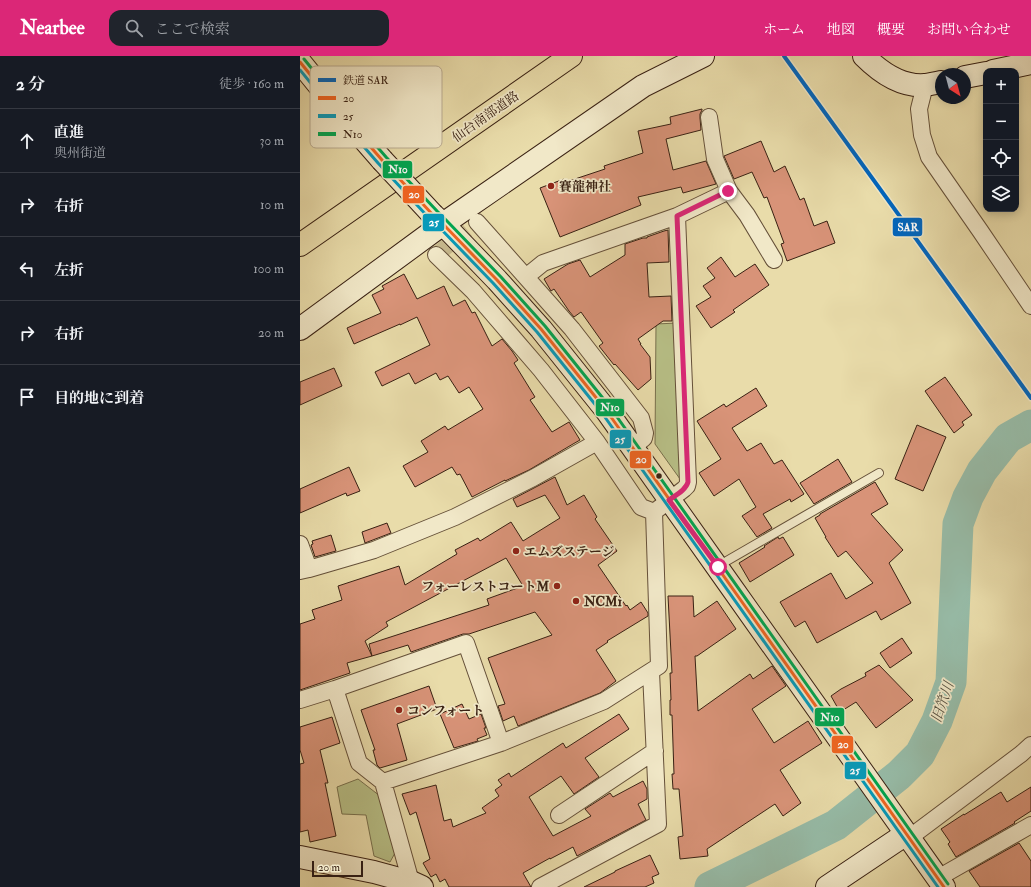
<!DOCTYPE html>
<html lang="ja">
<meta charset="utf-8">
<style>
body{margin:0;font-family:"IM FELL Double Pica","Noto Serif JP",serif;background:#20242c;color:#f1f3f6}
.controls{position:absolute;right:12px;top:12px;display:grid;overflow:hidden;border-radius:8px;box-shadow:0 2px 10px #0003}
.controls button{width:36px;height:36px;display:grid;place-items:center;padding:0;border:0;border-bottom:1px solid #363941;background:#171b24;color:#f1f3f6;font:20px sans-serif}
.compass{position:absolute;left:635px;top:12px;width:36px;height:36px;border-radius:50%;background:#171b24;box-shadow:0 2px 10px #0003;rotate:144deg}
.scale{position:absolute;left:12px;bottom:10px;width:51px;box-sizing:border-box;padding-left:4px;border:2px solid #392113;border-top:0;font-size:11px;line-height:14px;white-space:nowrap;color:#392113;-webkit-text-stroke:3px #f1e8c8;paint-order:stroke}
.stop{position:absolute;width:12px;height:12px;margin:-9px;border:3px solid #db2777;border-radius:50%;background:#fff}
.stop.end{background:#db2777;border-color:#fff;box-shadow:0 1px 4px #0008}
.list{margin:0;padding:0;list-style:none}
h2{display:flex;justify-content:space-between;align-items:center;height:52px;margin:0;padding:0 16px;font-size:17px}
h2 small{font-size:13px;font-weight:400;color:#9ea1a6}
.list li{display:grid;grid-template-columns:26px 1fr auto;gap:12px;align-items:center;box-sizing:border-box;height:64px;padding:0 16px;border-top:1px solid #363941}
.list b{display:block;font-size:15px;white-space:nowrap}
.list p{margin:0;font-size:13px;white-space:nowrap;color:#9ea1a6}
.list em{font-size:13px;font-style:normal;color:#9ea1a6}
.icon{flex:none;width:22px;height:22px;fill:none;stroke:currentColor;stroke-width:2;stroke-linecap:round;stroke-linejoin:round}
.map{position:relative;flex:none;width:731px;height:831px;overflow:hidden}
header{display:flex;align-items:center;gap:24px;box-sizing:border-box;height:56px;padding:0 20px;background:#db2777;color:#fff}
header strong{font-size:19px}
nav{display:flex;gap:22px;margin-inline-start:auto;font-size:14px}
.search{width:280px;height:36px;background:#20242c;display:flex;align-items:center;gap:10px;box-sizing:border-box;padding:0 14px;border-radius:12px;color:#9ea1a6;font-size:15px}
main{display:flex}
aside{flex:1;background:#171b24}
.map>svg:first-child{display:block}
.green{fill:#b8c087;stroke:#78704d}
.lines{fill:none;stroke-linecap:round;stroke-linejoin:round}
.river{stroke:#97bca8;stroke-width:31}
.building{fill:#d89378;stroke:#392113}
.street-tunnel{stroke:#c6b78c;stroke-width:16;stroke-dasharray:16 8;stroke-linecap:butt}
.lane-casing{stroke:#655039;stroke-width:10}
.street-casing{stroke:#655039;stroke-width:18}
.secondary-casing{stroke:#392113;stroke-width:24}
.highway-casing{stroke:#392113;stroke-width:24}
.lane{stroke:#f1e8c8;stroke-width:8}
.street{stroke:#f1e8c8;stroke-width:16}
.secondary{stroke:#f1e8c8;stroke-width:22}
.highway{stroke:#e9dcaa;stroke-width:22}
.secondary-bridge-casing{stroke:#392113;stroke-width:24;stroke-linecap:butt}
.secondary-bridge{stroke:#f1e8c8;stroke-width:22}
.bus-1-casing{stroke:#f1e8c8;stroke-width:6}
.bus-2-casing{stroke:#f1e8c8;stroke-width:6}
.bus-3-casing{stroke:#f1e8c8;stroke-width:6}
.bus-1{stroke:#f26522;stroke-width:3}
.bus-2{stroke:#069bbb;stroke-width:3}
.bus-3{stroke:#00a651;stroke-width:3}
.rail-1-casing{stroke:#f1e8c8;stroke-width:7}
.rail-1{stroke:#0065bd;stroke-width:4}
.route{stroke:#db2777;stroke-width:5}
.poi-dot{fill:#8f2418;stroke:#f1e8c8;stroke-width:1.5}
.bus-dot{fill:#392113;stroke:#f1e8c8;stroke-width:1.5}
.labels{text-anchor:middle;stroke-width:3.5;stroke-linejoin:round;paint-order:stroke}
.street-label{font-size:13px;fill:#392113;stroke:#f1e8c8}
.poi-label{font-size:13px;font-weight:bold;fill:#392113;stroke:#f1e8c8;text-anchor:start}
.water-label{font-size:14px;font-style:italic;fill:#555040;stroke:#f1e8c8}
.key{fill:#f1e8c8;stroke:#baac92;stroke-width:1}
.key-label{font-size:11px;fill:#392113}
.line-badge{stroke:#f1e8c8;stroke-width:1.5}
.badge-label{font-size:11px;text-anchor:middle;font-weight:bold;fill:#fff}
</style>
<header>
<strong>Nearbee</strong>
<div class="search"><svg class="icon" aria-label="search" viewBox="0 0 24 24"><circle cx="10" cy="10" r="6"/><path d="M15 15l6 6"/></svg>ここで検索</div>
<nav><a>ホーム</a><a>地図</a><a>概要</a><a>お問い合わせ</a></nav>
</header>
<main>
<aside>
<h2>2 分<small>徒歩 · 160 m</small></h2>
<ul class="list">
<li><svg class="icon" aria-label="ahead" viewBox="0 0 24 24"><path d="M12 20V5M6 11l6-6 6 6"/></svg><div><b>直進</b><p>奥州街道</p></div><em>30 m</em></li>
<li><svg class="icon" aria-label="right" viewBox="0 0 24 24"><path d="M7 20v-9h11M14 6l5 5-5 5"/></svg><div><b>右折</b></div><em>10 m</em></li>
<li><svg class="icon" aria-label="left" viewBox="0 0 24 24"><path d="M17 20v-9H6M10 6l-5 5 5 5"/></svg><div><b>左折</b></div><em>100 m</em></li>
<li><svg class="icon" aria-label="right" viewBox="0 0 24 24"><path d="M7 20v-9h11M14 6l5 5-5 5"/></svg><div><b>右折</b></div><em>20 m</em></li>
<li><svg class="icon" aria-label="arrive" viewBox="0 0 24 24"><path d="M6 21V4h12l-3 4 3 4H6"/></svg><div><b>目的地に到着</b></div></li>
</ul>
</aside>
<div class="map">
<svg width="731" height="831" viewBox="0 0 731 831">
<rect width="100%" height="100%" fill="#e9dcaa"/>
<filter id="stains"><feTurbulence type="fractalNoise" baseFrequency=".005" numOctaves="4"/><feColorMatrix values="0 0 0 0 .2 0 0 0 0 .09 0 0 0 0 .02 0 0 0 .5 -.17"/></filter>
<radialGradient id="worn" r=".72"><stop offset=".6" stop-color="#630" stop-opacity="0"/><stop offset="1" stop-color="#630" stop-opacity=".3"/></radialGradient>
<path class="green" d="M377 267 382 421 380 423 355 388 356 268Z
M58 723 80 740 95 797 90 806 74 800 66 759 42 758 37 731Z"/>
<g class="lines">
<path class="river" d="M410 831 536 769 599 719 620 698 637 665 651 626 658 468 668 441 682 415 708 382 731 369"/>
</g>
<path class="building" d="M402 53V54L400 58V62L401 74 366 83 373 114 406 105 416 128 383 137 381 131 338 141 341 149 260 181 240 132 264 123 266 126 305 113 304 110 343 97 338 75 371 68 370 61Z
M461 85 474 116 485 110 500 144 504 142 514 170 527 165 535 187 487 205 481 188 484 187 467 141 464 142 452 116 434 123 424 100Z
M368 174 369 206 347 207 349 241 371 240 372 265H363L338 283 341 288H340L350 301 351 323 338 334 315 308 314 309 299 290 303 287 281 256 274 261 269 255 254 233 251 235 244 223 268 208 280 204 290 221 325 199V188L343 182H347V181L364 175Z
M421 201 435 221 455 208 469 229 433 254 435 256 411 272 396 250 411 241 403 230 415 222 407 212Z
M104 218 117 243 144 230 153 250 165 244 172 257 175 256 192 290 202 283 212 295 218 304 214 307 235 341 230 344 252 376 269 366 280 384 273 388 229 414 205 425V424L172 441 160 418 157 419 152 411 115 431 103 410 128 396 121 385 145 370 148 374 183 353 169 331 159 337 148 320 140 324 136 317 115 328 109 317 82 330 75 316 130 289 117 261 100 269V268L54 288 47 272 81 257 72 239 84 233 82 230Z
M34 312 42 330 0 349V326Z
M645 321 672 359 662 366 664 369 654 377 625 335Z
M456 332 467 350 432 372 447 395 461 387 474 408 482 404 504 438 491 446 490 443 463 458 472 472 457 481 442 460 456 451 439 423 414 440 399 417 421 403 397 365 424 348 426 351Z
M617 369 646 381 623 435 595 423Z
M538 403 552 426 514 448 500 427Z
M49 411 60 435 47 440 46 437 0 457V433Z
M255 421 267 449 284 439 297 461 295 463 317 495 298 509 326 550 327 549 330 554 341 546 348 557V560L307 585 308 586 296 594 316 625 300 637 218 670 214 660 203 665 198 650 205 648 188 602 252 579 235 556 169 578H163L111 596 108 589 72 600 69 588 189 549 187 543 223 530 206 502 86 566 88 570 65 585 72 600 47 607 50 617 0 634V568L15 563 12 554 42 544 38 530 99 510 105 529 157 498 155 494 178 482 180 485 211 466 223 485 260 462 245 439 217 451 213 443Z
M575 426 588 448 571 458 603 494 589 507 611 547 581 564 576 555 517 587 505 565 495 571 480 546 531 517 546 543 573 527 546 495 538 501 525 481H526L515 462 520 459V458Z
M87 467 91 477 65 487 62 476Z
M31 479 36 495 15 501 11 489 13 488 12 485Z
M478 481 479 483 483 481 494 499 450 526 439 507 465 491 464 490Z
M368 540H393L394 561 417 545 436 573 397 600H395L398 655 450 618 453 623 472 610 486 630 452 653 474 687 508 665 522 687 480 714 501 747 483 760 475 748 407 793 408 800 380 803 378 781 383 780 379 733H373L372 718H374L372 659H370V644H371L370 617H372Z
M602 582 612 597 590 612 580 597Z
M579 609 613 644 576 672 556 646 540 656 531 640 541 633 566 620 565 617Z
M129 630 137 653 97 668 107 704 80 712 77 709 73 694H75L61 654Z
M162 648 169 663 181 658 186 672H184L187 679 177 683 178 685 154 692 140 658Z
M319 658 329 673 285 702 299 721 274 738 261 720 229 741 253 780 291 760 285 753 310 737 313 741 343 725 347 733V743L338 748 346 764 277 800 273 791 250 803V802L223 817 231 831H149L145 823 140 826 136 818 131 821 123 807 130 803 116 756 110 759 102 738 136 729 144 765 151 763 153 771 186 757 182 752 199 740 195 734 202 729 198 724 209 717 211 721 263 687 266 692Z
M32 661 40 687 20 694 28 727H25L36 780 10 786 8 774 0 776V708L4 707 0 694V671Z
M731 731V755L714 766 715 767 656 801 648 788 650 786 641 773 664 758V759L701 736 707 746Z
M719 787 731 805V831H680L669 815Z
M350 799 359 818 352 821 354 827 345 831H284L315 816V815Z"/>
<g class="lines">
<path class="street-tunnel" d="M136 199 177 166"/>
<g class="lane-casing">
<path id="lane" d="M418 510 579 417"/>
</g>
<g class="street-casing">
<path id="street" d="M625 29 619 53 622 79 629 101 681 176 731 250
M409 61 415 103 429 135
M377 160 429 135 447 159 474 204
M177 166 272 273 341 362 345 377 344 382 332 392
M136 199 173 235 241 314 297 386 341 451 354 456
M0 488 9 513
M0 515 9 513 74 494 155 461 233 422 297 386
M35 633 59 707 83 726
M0 644 35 633 166 587 201 687
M259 759 355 695
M609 782 721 698 731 689
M638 822 731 769
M111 826 83 726 201 687 304 645 359 610 354 456 384 433 387 430 388 426 377 160 243 207 227 220
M240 831 358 768 351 616"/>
</g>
<g class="secondary-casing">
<path id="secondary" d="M564 0C580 16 602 31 625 29 631 28 636 27 641 26
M0 6 48 65 82 104
M693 15 731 7
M665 21 686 17
M133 159 143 168 197 224 241 273 306 354 432 532 644 831
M0 273 143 168 343 30 403 0
M0 801 74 816 111 826 122 831
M527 831 606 778"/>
</g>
<g class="highway-casing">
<path id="highway" d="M0 189 271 0"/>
</g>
<use href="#lane" class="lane"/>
<use href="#street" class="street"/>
<use href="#secondary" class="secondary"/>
<use href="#highway" class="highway"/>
<g class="secondary-bridge-casing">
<path id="secondary-bridge" d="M82 104 133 159"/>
</g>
<use href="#secondary-bridge" class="secondary-bridge"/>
<g class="bus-1-casing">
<path id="bus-1" d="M0 6 48 65 82 104 133 159 143 168 197 224 241 273 306 354 644 831"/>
</g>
<g class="bus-2-casing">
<path id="bus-2" d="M0 14 44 68 78 107 129 162 140 172 193 227 237 276 302 357 638 831"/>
</g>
<g class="bus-3-casing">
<path id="bus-3" d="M4 3 52 62 86 101 137 155 147 165 201 221 245 270 310 351 648 828"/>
</g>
<use href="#bus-1" class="bus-1"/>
<use href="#bus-2" class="bus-2"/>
<use href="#bus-3" class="bus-3"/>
<g class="rail-1-casing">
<path id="rail-1" d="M484 0 731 342"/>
</g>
<use href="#rail-1" class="rail-1"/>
</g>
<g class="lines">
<path class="route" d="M418 511 369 444C376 439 386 434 388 426L377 160 428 135"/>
</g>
<g class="poi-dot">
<circle cx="251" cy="130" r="4"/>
<circle cx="216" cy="495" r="4"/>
<circle cx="257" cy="530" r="4"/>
<circle cx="276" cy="545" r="4"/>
<circle cx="99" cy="654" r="4"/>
</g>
<circle class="bus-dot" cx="359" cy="420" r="3.5"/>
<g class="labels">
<g class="street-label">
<text transform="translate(185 60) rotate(-35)" y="5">仙台南部道路</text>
</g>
<g class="poi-label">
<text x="259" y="135">賽龍神社</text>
<text x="224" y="500">エムズステージ</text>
<text x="249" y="535" text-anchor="end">フォーレストコートM</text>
<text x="284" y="550">NCM1</text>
<text x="107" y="659">コンフォート</text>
</g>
<g class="water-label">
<text transform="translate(642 646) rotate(-71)" y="5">旧笊川</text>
</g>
</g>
<rect x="10" y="10" width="132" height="82" rx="6" class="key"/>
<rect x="18" y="22" width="18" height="4" fill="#0065bd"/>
<rect x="18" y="40" width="18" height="4" fill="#f26522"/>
<rect x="18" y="58" width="18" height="4" fill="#069bbb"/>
<rect x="18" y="76" width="18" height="4" fill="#00a651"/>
<g class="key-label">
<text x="43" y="28">鉄道 SAR</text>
<text x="43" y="46">20</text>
<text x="43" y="64">25</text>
<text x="43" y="82">N10</text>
</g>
<g class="line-badge">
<rect x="82" y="104" width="31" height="19" rx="4" fill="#00a651"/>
<rect x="102" y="129" width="23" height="19" rx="4" fill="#f26522"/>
<rect x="122" y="157" width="23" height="19" rx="4" fill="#069bbb"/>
<rect x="592" y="161" width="31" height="20" rx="4" fill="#0065bd"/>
<rect x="295" y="342" width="30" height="19" rx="4" fill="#00a651"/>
<rect x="309" y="373" width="23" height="20" rx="4" fill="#069bbb"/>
<rect x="329" y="394" width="23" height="19" rx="4" fill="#f26522"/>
<rect x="514" y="651" width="31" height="20" rx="4" fill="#00a651"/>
<rect x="531" y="679" width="23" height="19" rx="4" fill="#f26522"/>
<rect x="544" y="705" width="23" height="19" rx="4" fill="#069bbb"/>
</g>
<g class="badge-label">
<text x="98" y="117">N10</text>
<text x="114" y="142">20</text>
<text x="134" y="170">25</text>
<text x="608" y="175">SAR</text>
<text x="310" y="355">N10</text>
<text x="320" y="387">25</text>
<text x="341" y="407">20</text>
<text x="530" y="665">N10</text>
<text x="543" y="692">20</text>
<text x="555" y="718">25</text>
</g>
<rect width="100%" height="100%" filter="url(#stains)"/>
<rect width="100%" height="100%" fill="url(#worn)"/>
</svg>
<div class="controls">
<button>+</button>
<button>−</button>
<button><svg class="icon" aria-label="locate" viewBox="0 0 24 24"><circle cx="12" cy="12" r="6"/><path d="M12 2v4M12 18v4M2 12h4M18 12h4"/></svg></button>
<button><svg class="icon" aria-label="layers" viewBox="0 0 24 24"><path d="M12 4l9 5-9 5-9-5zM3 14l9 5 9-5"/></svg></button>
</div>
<svg class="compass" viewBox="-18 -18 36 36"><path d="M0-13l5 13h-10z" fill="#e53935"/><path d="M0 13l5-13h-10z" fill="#9ea1a6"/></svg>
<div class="scale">20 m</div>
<div class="stop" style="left:418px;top:511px"></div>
<div class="stop end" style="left:428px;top:135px"></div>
</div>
</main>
